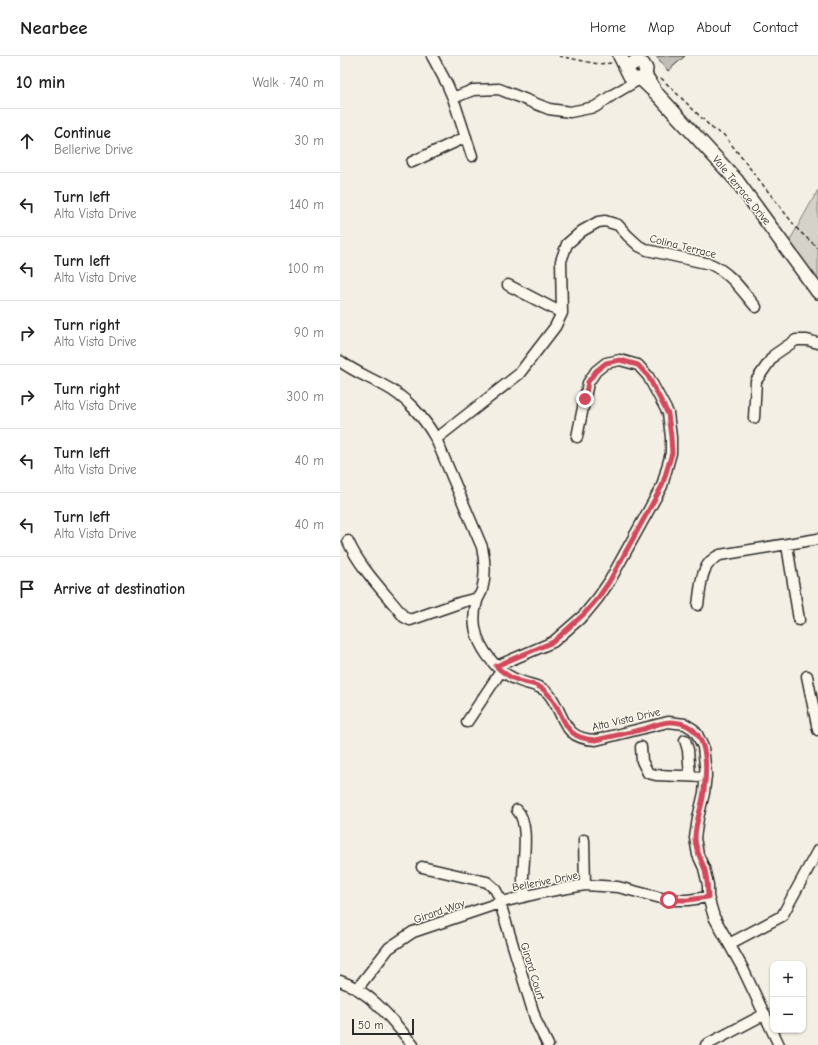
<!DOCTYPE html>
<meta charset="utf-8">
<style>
body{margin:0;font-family:"Comic Neue",sans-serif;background:#f6f6f6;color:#222}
.controls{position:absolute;right:12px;bottom:12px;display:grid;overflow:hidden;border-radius:8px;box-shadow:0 1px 3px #0004}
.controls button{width:36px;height:36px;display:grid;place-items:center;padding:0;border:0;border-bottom:1px solid #e0e0e0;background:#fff;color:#222;font:20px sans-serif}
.scale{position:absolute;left:12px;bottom:10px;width:62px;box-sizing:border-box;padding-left:4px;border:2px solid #2b2b2b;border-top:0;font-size:11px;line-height:14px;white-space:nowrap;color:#2b2b2b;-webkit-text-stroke:3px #fbf7ec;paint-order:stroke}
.stop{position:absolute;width:12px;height:12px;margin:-9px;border:3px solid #d1495b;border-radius:50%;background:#fff}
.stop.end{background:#d1495b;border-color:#fff;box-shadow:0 1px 4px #0008}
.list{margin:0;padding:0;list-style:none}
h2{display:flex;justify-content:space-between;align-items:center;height:52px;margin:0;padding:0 16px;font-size:17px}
h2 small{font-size:13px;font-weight:400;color:#767676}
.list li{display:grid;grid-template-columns:26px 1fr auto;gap:12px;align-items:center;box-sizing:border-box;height:64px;padding:0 16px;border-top:1px solid #e0e0e0}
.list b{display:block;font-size:15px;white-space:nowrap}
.list p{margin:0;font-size:13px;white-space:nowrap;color:#767676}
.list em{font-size:13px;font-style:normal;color:#767676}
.icon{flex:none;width:22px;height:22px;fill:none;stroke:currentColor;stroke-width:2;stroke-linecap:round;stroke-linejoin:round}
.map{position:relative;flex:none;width:478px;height:989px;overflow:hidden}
header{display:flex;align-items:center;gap:24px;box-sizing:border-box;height:56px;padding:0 20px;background:#fff;border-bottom:1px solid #e0e0e0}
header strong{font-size:19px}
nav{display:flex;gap:22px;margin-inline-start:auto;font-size:14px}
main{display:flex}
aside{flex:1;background:#fff}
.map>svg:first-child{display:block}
.green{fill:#d5d2c9;stroke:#807e7a}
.building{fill:#c0beb6;stroke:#2b2b2b}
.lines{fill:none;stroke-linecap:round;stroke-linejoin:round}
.minor-casing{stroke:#2b2b2b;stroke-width:13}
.major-casing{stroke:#2b2b2b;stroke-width:16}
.path{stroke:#2b2b2b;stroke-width:1.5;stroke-dasharray:4 3;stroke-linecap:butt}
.minor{stroke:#fbf7ec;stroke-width:10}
.major{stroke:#fbf7ec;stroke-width:13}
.route{stroke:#d1495b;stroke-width:5}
.labels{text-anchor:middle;stroke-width:3;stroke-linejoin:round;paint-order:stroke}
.street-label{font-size:11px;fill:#2b2b2b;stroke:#fbf7ec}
</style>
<header>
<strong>Nearbee</strong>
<nav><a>Home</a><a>Map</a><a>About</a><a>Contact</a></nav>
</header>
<main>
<aside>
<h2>10 min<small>Walk · 740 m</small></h2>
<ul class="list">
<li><svg class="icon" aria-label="ahead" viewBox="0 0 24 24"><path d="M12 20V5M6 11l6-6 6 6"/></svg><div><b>Continue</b><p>Bellerive Drive</p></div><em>30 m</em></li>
<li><svg class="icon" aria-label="left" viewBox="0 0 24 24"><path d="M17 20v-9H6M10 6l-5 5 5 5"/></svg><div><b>Turn left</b><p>Alta Vista Drive</p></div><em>140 m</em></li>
<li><svg class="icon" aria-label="left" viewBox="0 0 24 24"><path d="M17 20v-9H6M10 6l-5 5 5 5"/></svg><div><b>Turn left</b><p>Alta Vista Drive</p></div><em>100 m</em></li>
<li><svg class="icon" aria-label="right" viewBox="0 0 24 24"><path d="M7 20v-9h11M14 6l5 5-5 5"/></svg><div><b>Turn right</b><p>Alta Vista Drive</p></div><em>90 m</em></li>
<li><svg class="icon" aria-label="right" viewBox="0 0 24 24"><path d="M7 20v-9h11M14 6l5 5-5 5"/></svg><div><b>Turn right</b><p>Alta Vista Drive</p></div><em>300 m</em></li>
<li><svg class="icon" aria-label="left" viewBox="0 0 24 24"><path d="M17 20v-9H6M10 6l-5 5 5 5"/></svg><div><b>Turn left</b><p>Alta Vista Drive</p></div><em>40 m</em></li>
<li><svg class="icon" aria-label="left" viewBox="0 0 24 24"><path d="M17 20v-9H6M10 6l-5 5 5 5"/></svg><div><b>Turn left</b><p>Alta Vista Drive</p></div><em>40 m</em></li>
<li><svg class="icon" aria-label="arrive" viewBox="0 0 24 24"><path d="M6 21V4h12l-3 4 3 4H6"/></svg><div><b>Arrive at destination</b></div></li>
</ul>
</aside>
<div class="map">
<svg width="478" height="989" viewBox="0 0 478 989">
<rect width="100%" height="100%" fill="#f3efe4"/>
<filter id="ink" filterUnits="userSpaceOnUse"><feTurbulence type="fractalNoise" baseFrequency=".025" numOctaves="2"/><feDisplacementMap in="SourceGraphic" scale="8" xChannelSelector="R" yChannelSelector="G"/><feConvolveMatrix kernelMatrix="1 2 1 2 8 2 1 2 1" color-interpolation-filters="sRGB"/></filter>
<g filter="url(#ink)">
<path class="green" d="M478 134V236L446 191Z"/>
<path class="building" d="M316 0H345L328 15Z"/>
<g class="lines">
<g class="minor-casing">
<path id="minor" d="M92 0 107 28 113 42 132 100
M113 42 133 34 159 33 209 53 230 56 255 51 274 38 298 24
M72 106 126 81
M168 229 222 257
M0 305C13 315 28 321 43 329 65 340 84 361 96 383L142 491C145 505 146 520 142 534 141 538 138 541 137 545 129 571 139 592 157 611 163 617 172 622 180 625 190 629 200 629 208 637 226 658 220 683 256 684L328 666 345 668 353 673 357 678 363 691 366 718 364 737 358 762 355 782 358 799 364 812 368 829V841L374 861 402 911 439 989
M414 362 416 325 434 299 456 284H467L478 287
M96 383 179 318 215 271 222 257 221 205 227 188 242 175 258 166 265 165 278 169 288 180 299 190 307 194 370 208C390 216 402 235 416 251
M8 485C19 511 46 538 64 561L70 564 122 546 138 542
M447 489 459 564
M358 549C361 530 360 507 380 499L478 483
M157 610 213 586 244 559 258 542 269 526 322 430 331 397V381L328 357 308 320 298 309 280 304 266 307 256 315 248 327 237 381
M467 620 478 674
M127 666 161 615
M345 684 348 694 350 720
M301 691 302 705 308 717 316 719 366 721
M177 754C190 767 183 804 183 822 183 828 184 834 184 841
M244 784 245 829
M82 811 147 826 155 833 162 846
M160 847 196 965 208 989
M389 888 442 860 478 794
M0 925C32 936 52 964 73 989
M17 933 49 892 73 876 162 846 204 836 245 829 278 831 329 844H348L368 841
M366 989 425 958"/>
</g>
<g class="major-casing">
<path id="major" d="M280 0 290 20 295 23H301L318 39 397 125 478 236
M288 15 290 9 295 6 303 8 306 13 305 19 313 31"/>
</g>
<path class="path" d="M219 0 258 8 273 7
M321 22 374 74 384 79 459 175 478 192"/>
<use href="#minor" class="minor"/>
<use href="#major" class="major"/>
</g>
</g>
<g class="lines" filter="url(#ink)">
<path class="route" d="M245 343 248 326 256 315 266 307 280 304 298 309 308 320 328 358 331 381 332 397 322 430 269 526 258 542 244 558 213 586 156 610C163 617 171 622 180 625 189 628 200 628 207 637 227 657 219 683 256 684 272 680 288 677 304 673 312 670 322 666 330 666 368 666 368 706 364 734 363 750 355 765 355 782 355 793 361 803 365 814 367 823 368 831 368 841L348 844H329"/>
</g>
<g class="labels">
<g class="street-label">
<text transform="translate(402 134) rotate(51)" y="4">Vale Terrace Drive</text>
<text transform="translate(343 190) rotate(14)" y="4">Colina Terrace</text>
<text transform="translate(286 663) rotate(-13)" y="4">Alta Vista Drive</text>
<text transform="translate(205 825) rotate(-11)" y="4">Bellerive Drive</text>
<text transform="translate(99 855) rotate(-19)" y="4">Girard Way</text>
<text transform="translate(193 915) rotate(73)" y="4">Girard Court</text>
</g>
</g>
</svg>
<div class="controls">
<button>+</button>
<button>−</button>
</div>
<div class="scale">50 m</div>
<div class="stop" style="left:329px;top:844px"></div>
<div class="stop end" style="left:245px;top:343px"></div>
</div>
</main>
